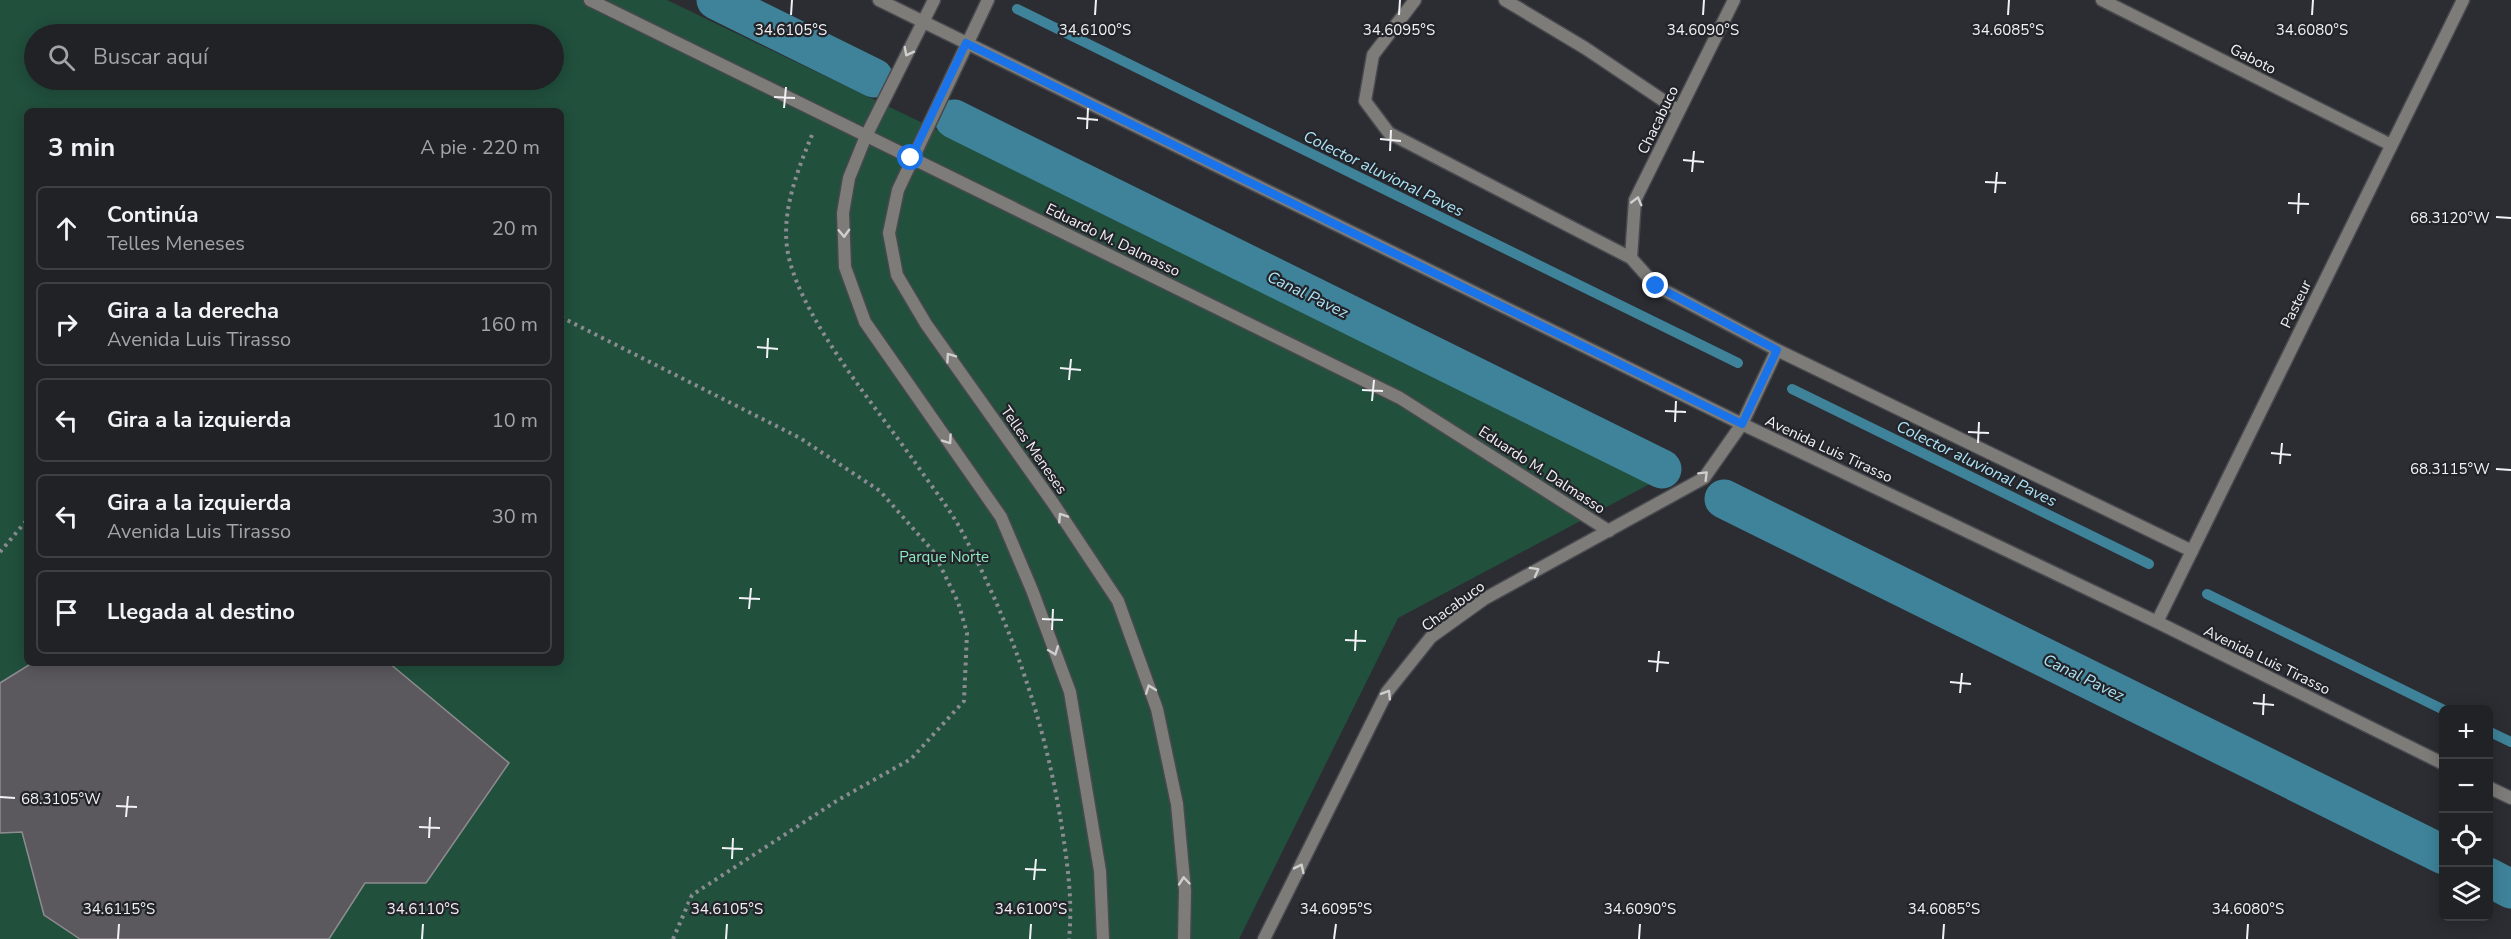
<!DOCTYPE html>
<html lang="es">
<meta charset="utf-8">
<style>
body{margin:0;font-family:"Nunito Sans",sans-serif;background:#292a2e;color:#f1f3f6}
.controls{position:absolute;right:18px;bottom:18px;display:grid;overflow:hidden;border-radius:9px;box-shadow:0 3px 15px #0003}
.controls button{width:54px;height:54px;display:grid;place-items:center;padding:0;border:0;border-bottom:2px solid #3e3f43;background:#212226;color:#f1f3f6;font:30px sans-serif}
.stop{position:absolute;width:18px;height:18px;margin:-14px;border:4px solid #1a73e8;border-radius:50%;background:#fff}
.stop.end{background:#1a73e8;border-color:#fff;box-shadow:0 2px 6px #0008}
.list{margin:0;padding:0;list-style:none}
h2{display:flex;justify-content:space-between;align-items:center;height:78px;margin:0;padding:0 24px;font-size:26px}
h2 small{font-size:20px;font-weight:400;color:#a2a4a7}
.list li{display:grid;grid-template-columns:39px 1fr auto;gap:18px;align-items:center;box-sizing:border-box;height:84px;margin:0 12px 12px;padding:0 12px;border:2px solid #3e3f43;border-radius:9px}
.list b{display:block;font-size:22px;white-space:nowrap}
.list p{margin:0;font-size:20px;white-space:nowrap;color:#a2a4a7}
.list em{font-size:20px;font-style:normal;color:#a2a4a7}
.icon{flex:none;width:33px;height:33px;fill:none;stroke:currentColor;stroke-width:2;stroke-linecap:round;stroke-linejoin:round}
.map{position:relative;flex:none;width:2511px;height:939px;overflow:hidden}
.search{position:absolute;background:#212226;box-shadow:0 3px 15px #0003;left:24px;top:24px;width:540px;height:66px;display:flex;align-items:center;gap:15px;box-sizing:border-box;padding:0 21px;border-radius:33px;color:#a2a4a7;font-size:22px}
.panel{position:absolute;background:#212226;box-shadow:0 3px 15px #0003;left:24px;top:108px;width:540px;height:558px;border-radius:9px}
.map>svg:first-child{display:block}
.green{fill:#21503d;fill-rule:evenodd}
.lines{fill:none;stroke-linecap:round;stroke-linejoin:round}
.stream{stroke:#3e839a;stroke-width:10}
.canal{stroke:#3e839a;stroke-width:39}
.building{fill:#5c595e;stroke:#8f8b91;stroke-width:1.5}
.minor-casing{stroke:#48494e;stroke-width:15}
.tertiary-casing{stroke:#48494e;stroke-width:15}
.path{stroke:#8b8c91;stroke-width:4;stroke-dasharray:3 4.5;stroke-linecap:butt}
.minor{stroke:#7e7c79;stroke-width:12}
.tertiary{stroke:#7e7c79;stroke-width:12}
.oneway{stroke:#cfcfd0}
.route{stroke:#1a73e8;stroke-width:8}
.ticks{fill:none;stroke:#f2f2f6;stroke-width:2}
.labels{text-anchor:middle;stroke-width:4.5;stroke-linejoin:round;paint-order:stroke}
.street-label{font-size:15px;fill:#f2f2f6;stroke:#232429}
.park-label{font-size:15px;fill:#8eecc3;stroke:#232429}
.water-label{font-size:16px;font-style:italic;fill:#ace5f9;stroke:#232429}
.ticks-label{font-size:15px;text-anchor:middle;fill:#f2f2f6;stroke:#232429;stroke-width:4.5;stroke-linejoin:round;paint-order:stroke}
</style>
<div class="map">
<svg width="2511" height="939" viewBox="0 0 2511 939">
<rect width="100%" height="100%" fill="#2c2d33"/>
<path class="green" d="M0 0H667L1661 478 1398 618 1239 939H0ZM34 34H554V80H34ZM27 111H561V663H27Z"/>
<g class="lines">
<path class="stream" d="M1017 9 1738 363
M1792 389 2149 564
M2207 594 2444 710
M2488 731 2511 742"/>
<path class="canal" d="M716 0 874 78
M954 119 1662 469
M1724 499 2444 855
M2488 877 2511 889"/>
</g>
<path class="building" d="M32 663H389L509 763 426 883H365L329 939H80L44 915 22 832 0 833V683Z"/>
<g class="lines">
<g class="minor-casing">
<path id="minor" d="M590 0 1400 398 1609 531
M1415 0 1373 55 1365 101 1389 133 1631 258 1656 286 1777 350 2192 551
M1505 0 1585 48 1679 111
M2102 0 2391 145
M1631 258 1635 200 1734 0
M1742 424 1777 350"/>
</g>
<g class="tertiary-casing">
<path id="tertiary" d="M879 0 1742 424 2157 622 2444 764
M934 0 866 136 849 178 843 213 845 267 865 322 1001 517 1032 590 1070 692 1100 871 1103 939
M988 0 898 190 889 233 897 275 926 324 1053 503 1118 601 1157 709 1177 804 1185 891 1184 939
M2157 622 2463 0
M2488 787 2511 798
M1264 939 1387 692 1431 637 1484 599 1704 478 1742 424"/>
</g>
<path class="path" d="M812 135C796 174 778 219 790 262 807 325 875 406 914 461 929 483 947 505 960 528 1010 621 1044 718 1061 822 1067 860 1073 900 1069 939
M561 317 800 438 880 491 933 551 958 602 967 633 964 701 911 759 838 800 692 895 673 939
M0 552 27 520"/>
<use href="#minor" class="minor"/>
<use href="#tertiary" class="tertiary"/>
</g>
<defs><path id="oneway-chevron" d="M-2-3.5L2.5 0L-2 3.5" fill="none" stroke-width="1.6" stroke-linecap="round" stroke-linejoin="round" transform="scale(1.5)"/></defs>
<g class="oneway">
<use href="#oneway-chevron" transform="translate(908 52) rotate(117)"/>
<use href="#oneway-chevron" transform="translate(1637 201) rotate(-75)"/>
<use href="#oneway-chevron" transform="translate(844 233) rotate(88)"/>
<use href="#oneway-chevron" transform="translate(950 357) rotate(-125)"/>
<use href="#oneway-chevron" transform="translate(948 440) rotate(55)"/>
<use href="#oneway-chevron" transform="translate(1704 475) rotate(-45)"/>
<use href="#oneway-chevron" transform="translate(1062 517) rotate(-123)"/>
<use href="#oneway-chevron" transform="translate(1535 571) rotate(-29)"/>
<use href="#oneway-chevron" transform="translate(1054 651) rotate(69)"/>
<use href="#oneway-chevron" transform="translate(1150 689) rotate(-110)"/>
<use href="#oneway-chevron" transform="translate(1387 694) rotate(-58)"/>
<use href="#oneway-chevron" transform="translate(1300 868) rotate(-64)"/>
<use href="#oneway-chevron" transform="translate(1184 881) rotate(-95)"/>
</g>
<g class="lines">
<path class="route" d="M911 158 966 43 1742 424 1777 350 1656 286"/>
</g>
<path class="ticks" d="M791 15 792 0M1095 15 1096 0M1399 15 1400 0M1703 15 1704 0M2008 15 2009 0M2312 15 2313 0M774 97 795 98M784 108 786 87M1077 118 1098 120M1087 129 1088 108M1380 139 1401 141M1390 151 1391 130M1683 160 1704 162M1692 172 1694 151M1985 182 2006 183M1995 193 1997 172M2288 203 2309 204M2298 214 2299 193M2496 217 2511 218M757 347 778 349M767 358 768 338M1060 368 1081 370M1069 380 1071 359M1362 390 1383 391M1372 401 1374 380M1665 411 1686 412M1675 422 1676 401M1968 432 1989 433M1978 443 1979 422M2271 453 2291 455M2280 464 2282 443M2496 469 2511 470M739 598 760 599M749 609 751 588M1042 619 1063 620M1052 630 1053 609M1345 640 1366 641M1355 651 1356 630M1648 661 1669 663M1657 672 1659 651M1950 682 1971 684M1960 693 1962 673M2253 703 2274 705M2263 715 2264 694M0 797 15 798M116 806 137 807M126 817 128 796M419 827 440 828M429 838 430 817M722 848 743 849M732 859 733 838M1025 869 1046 870M1034 880 1036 859M118 939 119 924M422 939 423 924M726 939 727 924M1030 939 1031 924M1334 939 1336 924M1639 939 1640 924M1943 939 1944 924M2247 939 2248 924"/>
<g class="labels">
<g class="street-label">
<text transform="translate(2253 59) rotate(27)" y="5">Gaboto</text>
<text transform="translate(1658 120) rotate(-64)" y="5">Chacabuco</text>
<text transform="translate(1113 240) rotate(26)" y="5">Eduardo M. Dalmasso</text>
<text transform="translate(2296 304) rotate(-64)" y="5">Pasteur</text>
<text transform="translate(1829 449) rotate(25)" y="5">Avenida Luis Tirasso</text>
<text transform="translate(1034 450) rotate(55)" y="5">Telles Meneses</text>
<text transform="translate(1542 470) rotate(33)" y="5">Eduardo M. Dalmasso</text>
<text transform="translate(1453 606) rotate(-36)" y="5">Chacabuco</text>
<text transform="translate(2267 660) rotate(26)" y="5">Avenida Luis Tirasso</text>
</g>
<g class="park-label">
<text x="944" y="562">Parque Norte</text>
</g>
<g class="water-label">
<text transform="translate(1384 173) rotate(26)" y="6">Colector aluvional Paves</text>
<text transform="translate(1308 294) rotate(26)" y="6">Canal Pavez</text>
<text transform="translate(1977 463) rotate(26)" y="6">Colector aluvional Paves</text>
<text transform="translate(2084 677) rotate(26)" y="6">Canal Pavez</text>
</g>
</g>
<g class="ticks-label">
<text x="791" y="35">34.6105°S</text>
<text x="1095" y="35">34.6100°S</text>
<text x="1399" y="35">34.6095°S</text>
<text x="1703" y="35">34.6090°S</text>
<text x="2008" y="35">34.6085°S</text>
<text x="2312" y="35">34.6080°S</text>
<text x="2450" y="223">68.3120°W</text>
<text x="2450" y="474">68.3115°W</text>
<text x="61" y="804">68.3105°W</text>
<text x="119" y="914">34.6115°S</text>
<text x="423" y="914">34.6110°S</text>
<text x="727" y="914">34.6105°S</text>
<text x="1031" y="914">34.6100°S</text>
<text x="1336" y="914">34.6095°S</text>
<text x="1640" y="914">34.6090°S</text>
<text x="1944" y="914">34.6085°S</text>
<text x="2248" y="914">34.6080°S</text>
</g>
</svg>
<div class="controls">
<button>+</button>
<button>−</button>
<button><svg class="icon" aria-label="locate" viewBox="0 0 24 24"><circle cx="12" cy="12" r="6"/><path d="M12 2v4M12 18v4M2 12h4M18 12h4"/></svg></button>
<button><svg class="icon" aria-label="layers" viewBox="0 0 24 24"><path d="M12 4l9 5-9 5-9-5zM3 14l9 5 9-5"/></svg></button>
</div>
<div class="stop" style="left:911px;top:158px"></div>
<div class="stop end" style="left:1656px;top:286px"></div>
<div class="search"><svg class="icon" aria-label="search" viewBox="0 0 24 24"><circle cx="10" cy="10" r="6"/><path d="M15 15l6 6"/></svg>Buscar aquí</div>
<section class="panel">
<h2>3 min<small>A pie · 220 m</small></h2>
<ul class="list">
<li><svg class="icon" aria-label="ahead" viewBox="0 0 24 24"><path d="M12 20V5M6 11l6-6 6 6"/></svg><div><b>Continúa</b><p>Telles Meneses</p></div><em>20 m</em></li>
<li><svg class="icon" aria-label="right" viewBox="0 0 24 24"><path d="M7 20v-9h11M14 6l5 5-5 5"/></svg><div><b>Gira a la derecha</b><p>Avenida Luis Tirasso</p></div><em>160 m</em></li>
<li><svg class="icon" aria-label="left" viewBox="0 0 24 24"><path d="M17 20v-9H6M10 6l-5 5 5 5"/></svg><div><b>Gira a la izquierda</b></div><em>10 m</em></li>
<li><svg class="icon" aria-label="left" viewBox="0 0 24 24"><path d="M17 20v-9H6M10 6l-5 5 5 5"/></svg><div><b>Gira a la izquierda</b><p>Avenida Luis Tirasso</p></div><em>30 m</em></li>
<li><svg class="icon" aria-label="arrive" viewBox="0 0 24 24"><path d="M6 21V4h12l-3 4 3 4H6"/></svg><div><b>Llegada al destino</b></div></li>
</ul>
</section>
</div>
